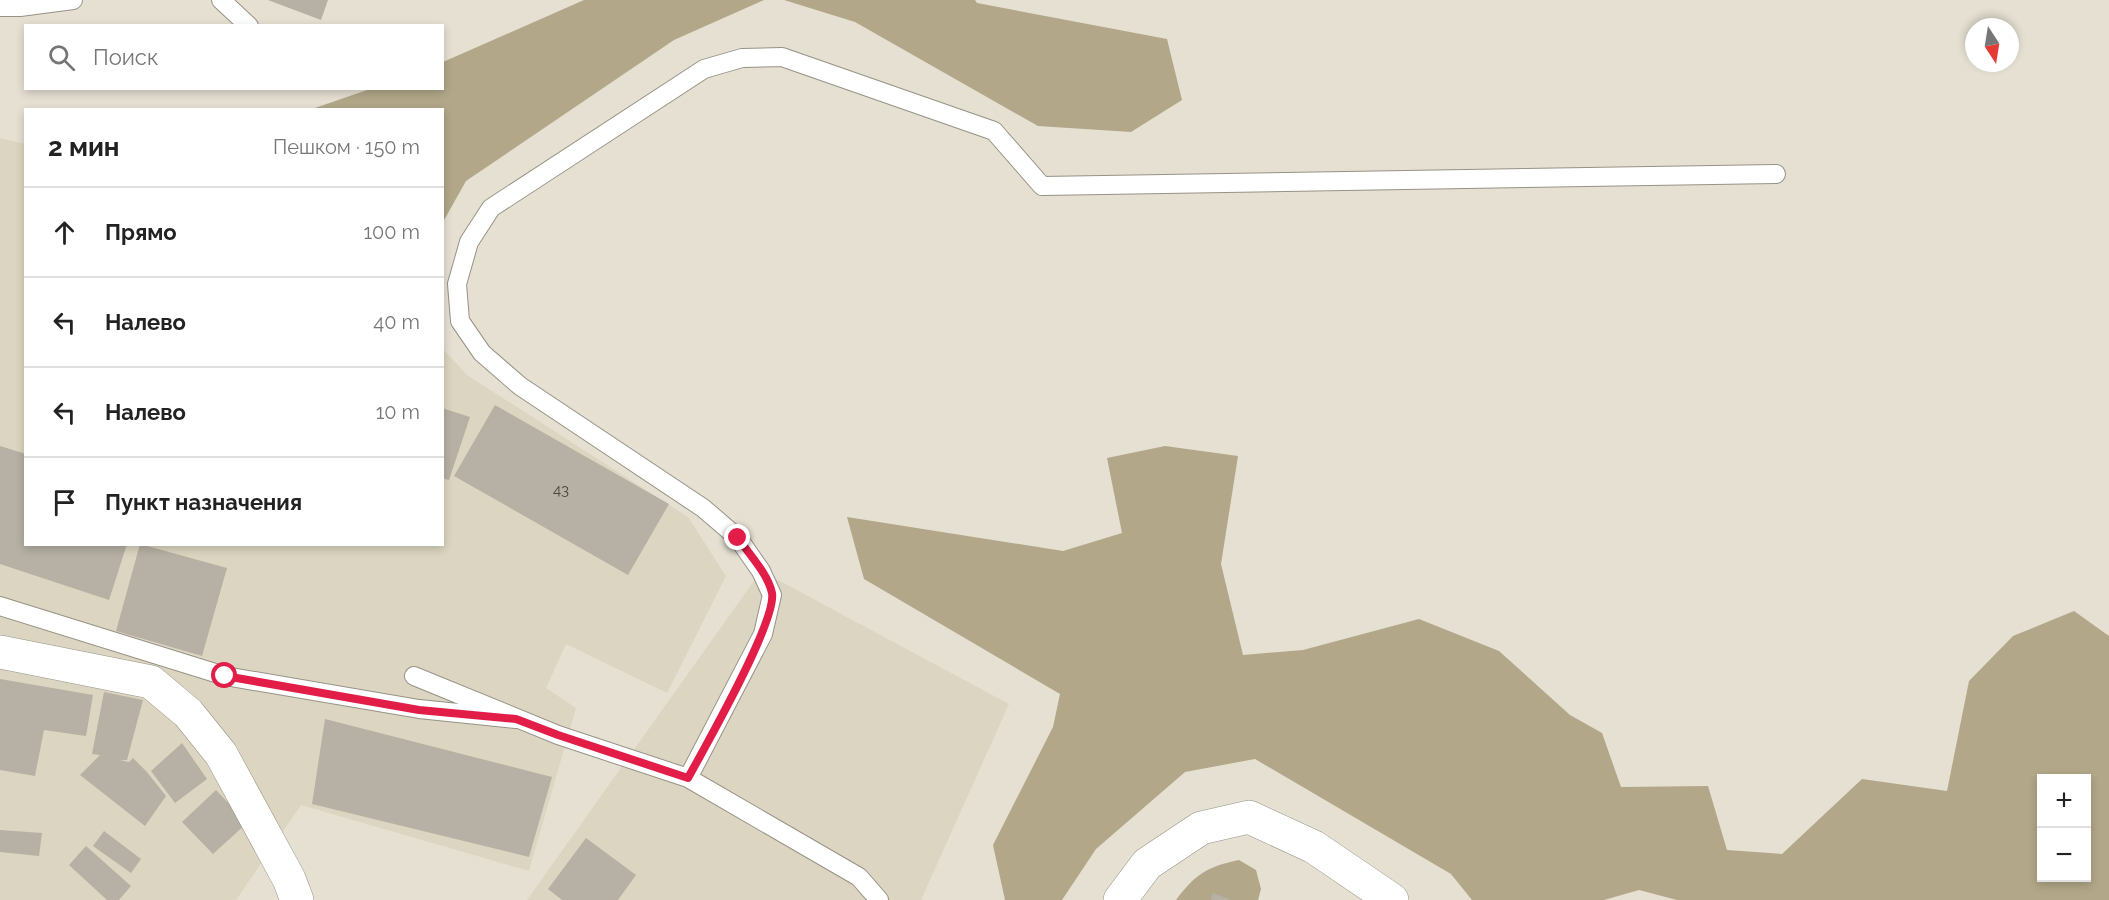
<!DOCTYPE html>
<html lang="ru">
<meta charset="utf-8">
<style>
body{margin:0;font-family:Raleway,sans-serif;background:#f6f6f6;color:#222}
.controls{position:absolute;right:18px;bottom:18px;display:grid;overflow:hidden;border-radius:0px;box-shadow:0 3px 9px #0003}
.controls button{width:54px;height:54px;display:grid;place-items:center;padding:0;border:0;border-bottom:2px solid #e0e0e0;background:#fff;color:#222;font:30px sans-serif}
.compass{position:absolute;left:1965px;top:18px;width:54px;height:54px;border-radius:50%;background:#fff;box-shadow:0 3px 9px #0003;rotate:168deg}
.stop{position:absolute;width:18px;height:18px;margin:-14px;border:4px solid #e11d48;border-radius:50%;background:#fff}
.stop.end{background:#e11d48;border-color:#fff;box-shadow:0 2px 6px #0008}
.list{margin:0;padding:0;list-style:none}
h2{display:flex;justify-content:space-between;align-items:center;height:78px;margin:0;padding:0 24px;font-size:26px}
h2 small{font-size:20px;font-weight:400;color:#767676}
.list li{display:grid;grid-template-columns:39px 1fr auto;gap:18px;align-items:center;box-sizing:border-box;height:90px;padding:0 24px;border-top:2px solid #e0e0e0}
.list b{display:block;font-size:22px;white-space:nowrap}
.list em{font-size:20px;font-style:normal;color:#767676}
.icon{flex:none;width:33px;height:33px;fill:none;stroke:currentColor;stroke-width:2;stroke-linecap:round;stroke-linejoin:round}
.map{position:relative;flex:none;width:2109px;height:900px;overflow:hidden}
.search{position:absolute;background:#fff;box-shadow:0 3px 9px #0003;left:24px;top:24px;width:420px;height:66px;display:flex;align-items:center;gap:15px;box-sizing:border-box;padding:0 21px;border-radius:0px;color:#767676;font-size:22px}
.panel{position:absolute;background:#fff;box-shadow:0 3px 9px #0003;left:24px;top:108px;width:420px;height:438px;border-radius:0px}
.map>svg:first-child{display:block}
.built{fill:#dcd5c1}
.forest{fill:#b2a789;fill-rule:evenodd}
.building{fill:#b6b1a4}
.lines{fill:none;stroke-linecap:round;stroke-linejoin:round}
.lane-casing{stroke:#979285;stroke-width:20}
.street-casing{stroke:#979285;stroke-width:34}
.lane{stroke:#fff;stroke-width:18}
.street{stroke:#fff;stroke-width:33}
.route{stroke:#e11d48;stroke-width:8}
.labels{text-anchor:middle;stroke-width:4.5;stroke-linejoin:round;paint-order:stroke}
.number-label{font-size:15px;fill:#4a4740}
</style>
<div class="map">
<svg width="2109" height="900" viewBox="0 0 2109 900">
<rect width="100%" height="100%" fill="#e5e0d2"/>
<path class="built" d="M0 138 25 144 26 544H442L443 349 467 375 688 517 726 576 667 693 566 644 546 688 576 708 529 871 301 805 236 900H0Z
M761 571 1009 704 921 900H527Z"/>
<path class="forest" d="M584 0H764L674 40 466 181 443 222 442 110 312 109 370 89 442 88 443 62Z
M784 0H975L977 3 1167 39 1182 100 1131 132 1038 126 855 22Z
M1165 446 1238 456 1221 564 1243 655 1303 650 1419 619 1499 651 1570 715 1602 733 1621 787 1708 786 1727 850 1782 854 1862 779 1947 791 1969 681 2013 636 2074 611 2109 636V900H1677L1639 890 1604 900H1472L1451 874 1255 759 1185 772 1096 849 1062 900H1005L993 845 1053 727 1060 694 864 579 847 517 1063 551 1122 533 1107 458ZM2042 778H2086V878H2042Z
M1239 860 1256 870 1261 889 1258 900H1176C1196 874 1206 867 1239 860Z"/>
<path class="building" d="M268 0H328L321 20Z
M495 405 669 504 628 575 454 476Z
M442 408 470 417 449 480 442 478Z
M0 446 26 454V544H127L109 600 0 564Z
M140 544 227 568 202 656 116 631Z
M0 679 93 695 86 736 44 730 35 776 0 770Z
M104 692 143 700 127 760H120L129 762 133 758 147 772 166 796 145 826 80 775 100 755 92 754Z
M325 719 552 777 529 857 312 804Z
M182 743 207 779 175 803 151 771Z
M216 790 247 823 213 854 182 822Z
M0 830 42 833 39 856 0 852Z
M104 831 141 859 131 873 93 846Z
M586 838 636 875 618 900H562L548 889Z
M86 846 131 886 119 900H107L69 865Z
M1213 893 1231 900H1211Z"/>
<g class="lines">
<g class="lane-casing">
<path id="lane" d="M221 0 249 26
M0 7H20L73 0
M0 606 225 676 419 709 516 719
M414 676 558 735 688 778 859 877 879 900
M688 778 763 634 772 595 761 571 738 538 703 508 520 386 482 353 460 321 457 284 469 242 491 208 704 69 742 58 782 57 994 131 1042 186 1776 174"/>
</g>
<g class="street-casing">
<path id="street" d="M0 652 151 682 188 713 221 754 289 879 297 900
M1120 900 1147 864 1201 828 1249 817 1314 847 1392 900"/>
</g>
<use href="#lane" class="lane"/>
<use href="#street" class="street"/>
</g>
<g class="lines">
<path class="route" d="M225 676 419 710 516 719 558 735 688 778C705 747 777 621 772 593 768 574 749 554 738 538"/>
</g>
<g class="labels">
<g class="number-label">
<text x="561" y="495">43</text>
</g>
</g>
</svg>
<div class="controls">
<button>+</button>
<button>−</button>
</div>
<svg class="compass" viewBox="-18 -18 36 36"><path d="M0-13l5 13h-10z" fill="#e53935"/><path d="M0 13l5-13h-10z" fill="#767676"/></svg>
<div class="stop" style="left:225px;top:676px"></div>
<div class="stop end" style="left:738px;top:538px"></div>
<div class="search"><svg class="icon" aria-label="search" viewBox="0 0 24 24"><circle cx="10" cy="10" r="6"/><path d="M15 15l6 6"/></svg>Поиск</div>
<section class="panel">
<h2>2 мин<small>Пешком · 150 m</small></h2>
<ul class="list">
<li><svg class="icon" aria-label="ahead" viewBox="0 0 24 24"><path d="M12 20V5M6 11l6-6 6 6"/></svg><div><b>Прямо</b></div><em>100 m</em></li>
<li><svg class="icon" aria-label="left" viewBox="0 0 24 24"><path d="M17 20v-9H6M10 6l-5 5 5 5"/></svg><div><b>Налево</b></div><em>40 m</em></li>
<li><svg class="icon" aria-label="left" viewBox="0 0 24 24"><path d="M17 20v-9H6M10 6l-5 5 5 5"/></svg><div><b>Налево</b></div><em>10 m</em></li>
<li><svg class="icon" aria-label="arrive" viewBox="0 0 24 24"><path d="M6 21V4h12l-3 4 3 4H6"/></svg><div><b>Пункт назначения</b></div></li>
</ul>
</section>
</div>
